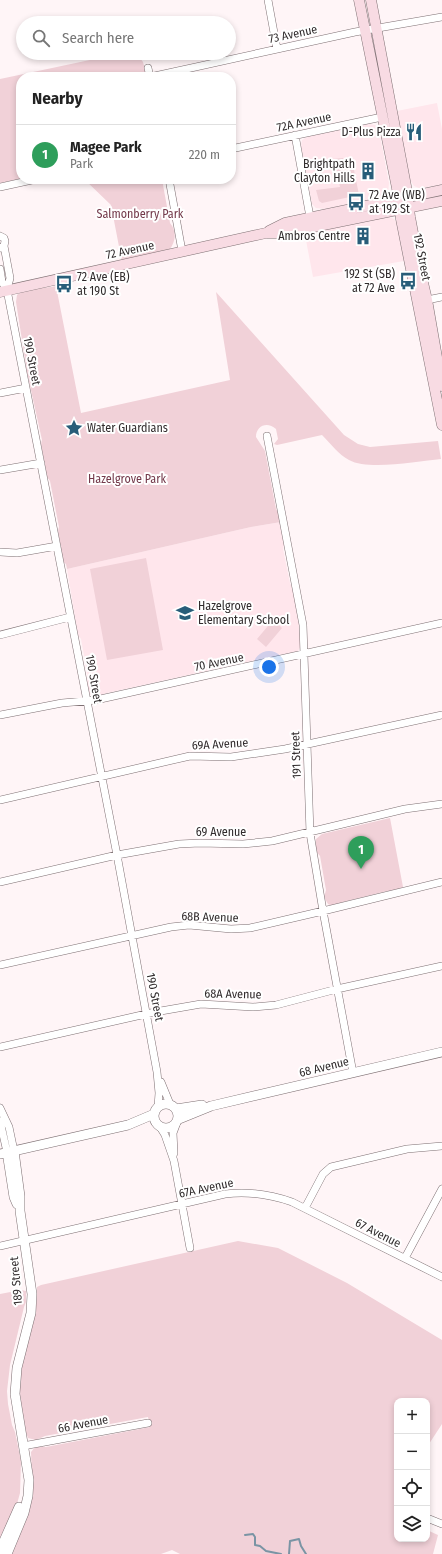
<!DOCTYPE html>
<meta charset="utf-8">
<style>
body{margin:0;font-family:"Fira Sans Condensed",sans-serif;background:#f6f6f6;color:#222}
.controls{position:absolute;right:12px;bottom:12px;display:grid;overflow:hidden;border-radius:8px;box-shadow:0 2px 6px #0003}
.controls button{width:36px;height:36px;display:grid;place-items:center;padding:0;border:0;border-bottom:1px solid #e0e0e0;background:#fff;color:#222;font:20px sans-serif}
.you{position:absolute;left:269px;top:667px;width:14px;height:14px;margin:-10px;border:3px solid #fff;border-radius:50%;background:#1a73e8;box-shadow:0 0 0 6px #1a73e833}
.badge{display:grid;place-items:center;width:26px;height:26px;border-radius:50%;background:#db2777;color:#fff;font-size:13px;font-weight:700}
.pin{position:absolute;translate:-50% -33px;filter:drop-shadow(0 1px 2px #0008)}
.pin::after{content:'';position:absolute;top:21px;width:14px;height:12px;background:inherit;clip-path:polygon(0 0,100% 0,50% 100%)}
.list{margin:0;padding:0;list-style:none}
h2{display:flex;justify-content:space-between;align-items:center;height:52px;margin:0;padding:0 16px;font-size:17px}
h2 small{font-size:13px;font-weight:400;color:#767676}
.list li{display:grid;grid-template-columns:26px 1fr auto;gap:12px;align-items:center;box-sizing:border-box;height:60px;padding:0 16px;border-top:1px solid #e0e0e0}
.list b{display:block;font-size:15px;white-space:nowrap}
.list p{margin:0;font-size:13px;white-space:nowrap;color:#767676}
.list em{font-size:13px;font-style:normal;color:#767676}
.icon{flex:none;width:22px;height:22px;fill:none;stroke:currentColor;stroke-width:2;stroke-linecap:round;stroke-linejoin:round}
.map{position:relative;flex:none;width:442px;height:1554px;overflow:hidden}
.search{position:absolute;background:#fff;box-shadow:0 2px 6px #0003;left:16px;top:16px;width:220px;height:44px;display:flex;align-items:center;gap:10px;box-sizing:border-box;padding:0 14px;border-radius:22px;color:#767676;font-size:15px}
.panel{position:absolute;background:#fff;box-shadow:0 2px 6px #0003;left:16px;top:72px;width:220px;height:112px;border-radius:16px}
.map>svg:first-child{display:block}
.built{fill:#ffe6ec}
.green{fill:#f1d1d8}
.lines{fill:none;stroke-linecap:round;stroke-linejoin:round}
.stream{stroke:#7a94a4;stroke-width:2}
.minor-casing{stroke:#7e7073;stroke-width:8}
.tertiary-casing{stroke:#7e7073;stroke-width:10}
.secondary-casing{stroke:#7e7073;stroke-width:11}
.minor{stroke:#fff;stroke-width:7}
.tertiary{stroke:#fff;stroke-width:9}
.secondary{stroke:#f8dbe3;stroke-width:10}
.labels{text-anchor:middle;stroke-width:4;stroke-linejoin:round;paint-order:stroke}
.street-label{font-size:12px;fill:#302b2c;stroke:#fff}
.poi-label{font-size:12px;fill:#302b2c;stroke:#fff;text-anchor:end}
.park-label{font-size:12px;fill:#73394a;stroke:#fff}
</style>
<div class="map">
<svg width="442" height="1554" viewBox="0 0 442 1554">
<rect width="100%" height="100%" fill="#fff5f7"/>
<path class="built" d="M437 103 442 129V185L419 188 414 186 410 180 397 111Z
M368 124 375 125 379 130 389 183 388 193 382 197 325 209 316 208 312 204 301 146 302 140 309 136Z
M384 217H390L394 219 397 223 404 261 313 277 305 235Z
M281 522 284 545 283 549 290 583 293 589 299 621 301 646 297 653 288 655 283 654 107 693 98 697 89 693 87 684 88 677 81 639 78 635 67 569 251 527Z"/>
<path class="green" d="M123 53H136L143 62 147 77H21V179L0 183V79Z
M343 158V160L347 159 348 162H350V165H353L359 195 322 203 319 201 316 190 340 187 336 169H334L332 159Z
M84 179H164L163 185 170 223C177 231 176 242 169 250L122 262 111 205Z
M56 286 81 413 230 380 216 292 344 435 358 444 370 447 438 441 441 459C418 461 369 471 349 460 339 455 331 444 322 435L277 445 274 444 278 439 276 429C267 421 256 426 256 437L265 451 276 509 279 513 281 522 251 527 67 569 66 564 63 562 58 531 59 527 50 481 47 477 41 444 42 440 27 372 16 302 17 295C27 286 44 289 56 286Z
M146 558 163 650 107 660 90 569Z
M273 620 282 628 266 647 257 639Z
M390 818 403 887C397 890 395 893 387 891L343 902C337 905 334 907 328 904L324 897 326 890 320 856 316 851V839L322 834Z
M238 1241 278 1248 347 1283 442 1340V1424L427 1447V1401H397V1539H427V1530L438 1535 433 1554H180L172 1550 161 1554H12L32 1479 31 1452 36 1446 46 1447 150 1427 148 1417 45 1436 36 1440 28 1438C25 1432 24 1424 23 1417 20 1402 19 1387 21 1372 25 1342 38 1318 37 1287L41 1285Z
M21 1290 26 1291V1302L24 1307 10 1365 7 1391 8 1404 12 1425 15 1432 21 1461 20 1493 17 1504 0 1547V1294Z"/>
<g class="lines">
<path class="stream" d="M245 1535 253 1534 255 1537V1545L260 1546 266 1551 281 1554
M289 1554 290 1541 299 1539 301 1546 306 1554"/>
<g class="minor-casing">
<path id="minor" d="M268 0 277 49
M148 68 150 77
M150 77 355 32 442 17
M295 135 310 217
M231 149 382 117
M169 179 182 251
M0 187 32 180H67
M0 236 4 238 5 241 4 246 0 248
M4 246 10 278 7 290 117 855 157 1072 159 1093 158 1107
M0 269 2 282 7 290
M427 300 442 297
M0 393 26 388
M267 436 303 625 310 833 323 911 353 1073
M0 470 41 463
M0 552 17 553 57 546
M0 635 70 617
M0 715 62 703 96 700 442 623
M0 800 190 756 231 757 285 749 442 715
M0 882 117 855 179 844 200 843 243 844 272 841 405 809 442 804
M0 965 171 927 189 925 231 929 250 928 323 911 442 882
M0 1047 155 1012 201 1004 253 1007 276 1005 337 989 442 966
M161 1082 170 1104
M0 1108 9 1127 14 1151
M0 1121 7 1152
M160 1127 165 1135 174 1161 190 1248
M174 1153 173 1133 176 1125
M305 1208 323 1174 331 1167 407 1149 442 1146
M0 1246 225 1194C249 1191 269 1194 292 1202L442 1277
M405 1258 442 1189
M23 1446 148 1423
M427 1518 442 1524"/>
</g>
<g class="tertiary-casing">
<path id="tertiary" d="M154 1116a12 12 0 1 1 24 0a12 12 0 1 1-24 0Z
M176 1109 202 1105
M179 1119 211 1106 442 1052
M7 1152 14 1197 17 1204
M0 1154 128 1125 154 1114
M0 1550 19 1507
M7 1554 24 1513 28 1496 29 1480 15 1394 17 1368 31 1313 32 1294 20 1211V1196L14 1151"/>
</g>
<g class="secondary-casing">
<path id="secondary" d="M359 0 397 188 401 219 442 425
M371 0 406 186 410 217 420 270 427 300 442 386
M269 231 285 223 442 190
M0 292 266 233H284L442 201"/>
</g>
<use href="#minor" class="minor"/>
<use href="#tertiary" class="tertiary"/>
<use href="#secondary" class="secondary"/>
</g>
<defs>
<g id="restaurant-bare" transform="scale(1.38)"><path d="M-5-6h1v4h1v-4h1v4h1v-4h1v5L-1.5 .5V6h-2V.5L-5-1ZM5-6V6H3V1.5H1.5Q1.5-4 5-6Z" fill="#285d79" stroke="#fff" stroke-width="2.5" paint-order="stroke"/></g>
<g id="building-bare" transform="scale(1.38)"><path d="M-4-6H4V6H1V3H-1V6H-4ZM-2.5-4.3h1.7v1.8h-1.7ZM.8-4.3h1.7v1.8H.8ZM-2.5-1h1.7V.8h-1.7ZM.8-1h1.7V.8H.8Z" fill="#285d79" stroke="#fff" stroke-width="2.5" paint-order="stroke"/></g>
<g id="bus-bare" transform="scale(1.38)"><path d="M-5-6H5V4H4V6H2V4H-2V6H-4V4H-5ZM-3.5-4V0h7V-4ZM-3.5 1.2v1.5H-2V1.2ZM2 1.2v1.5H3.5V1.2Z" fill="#285d79" stroke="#fff" stroke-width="2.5" paint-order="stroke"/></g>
<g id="sight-bare" transform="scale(1.38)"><path d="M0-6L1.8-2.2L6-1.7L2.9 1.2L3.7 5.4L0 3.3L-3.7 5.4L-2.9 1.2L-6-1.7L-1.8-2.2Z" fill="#285d79" stroke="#fff" stroke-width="2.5" paint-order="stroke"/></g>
<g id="school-bare" transform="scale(1.38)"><path d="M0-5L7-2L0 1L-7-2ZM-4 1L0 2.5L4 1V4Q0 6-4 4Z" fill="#285d79" stroke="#fff" stroke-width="2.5" paint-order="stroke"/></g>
</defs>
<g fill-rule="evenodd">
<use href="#restaurant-bare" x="414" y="132"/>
<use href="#building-bare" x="368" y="171"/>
<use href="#bus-bare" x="356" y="202"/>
<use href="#building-bare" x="363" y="236"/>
<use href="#bus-bare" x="408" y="281"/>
<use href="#bus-bare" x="64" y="284"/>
<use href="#sight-bare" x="74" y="428"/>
<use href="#school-bare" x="185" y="613"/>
</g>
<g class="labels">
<g class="street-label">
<text transform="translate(293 34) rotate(-12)" y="4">73 Avenue</text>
<text transform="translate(304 122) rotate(-12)" y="4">72A Avenue</text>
<text transform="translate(130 250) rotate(-12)" y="4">72 Avenue</text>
<text transform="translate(422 257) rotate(79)" y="4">192 Street</text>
<text transform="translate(32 361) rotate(79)" y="4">190 Street</text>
<text transform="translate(219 662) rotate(-12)" y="4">70 Avenue</text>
<text transform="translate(94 679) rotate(80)" y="4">190 Street</text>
<text transform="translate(220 744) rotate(-3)" y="4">69A Avenue</text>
<text transform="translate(296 755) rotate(-92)" y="4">191 Street</text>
<text x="221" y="836">69 Avenue</text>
<text transform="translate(210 917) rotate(2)" y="4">68B Avenue</text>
<text transform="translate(233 994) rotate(1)" y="4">68A Avenue</text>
<text transform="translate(155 997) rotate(79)" y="4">190 Street</text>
<text transform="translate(324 1067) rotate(-14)" y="4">68 Avenue</text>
<text transform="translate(206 1188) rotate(-12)" y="4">67A Avenue</text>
<text transform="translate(378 1233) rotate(27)" y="4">67 Avenue</text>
<text transform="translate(16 1281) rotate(-95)" y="4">189 Street</text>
<text transform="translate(83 1424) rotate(-11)" y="4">66 Avenue</text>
</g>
<g class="poi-label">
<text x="401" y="136">D-Plus Pizza</text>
<text x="355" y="168">Brightpath<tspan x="355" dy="14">Clayton Hills</tspan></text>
<text x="369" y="199" text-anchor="start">72 Ave (WB)<tspan x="369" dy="14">at 192 St</tspan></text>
<text x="350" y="240">Ambros Centre</text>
<text x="395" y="278">192 St (SB)<tspan x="395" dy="14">at 72 Ave</tspan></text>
<text x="77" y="281" text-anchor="start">72 Ave (EB)<tspan x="77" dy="14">at 190 St</tspan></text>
<text x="87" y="432" text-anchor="start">Water Guardians</text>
<text x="198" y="610" text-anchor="start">Hazelgrove<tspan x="198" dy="14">Elementary School</tspan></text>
</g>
<g class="park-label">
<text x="140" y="218">Salmonberry Park</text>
<text x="127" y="483">Hazelgrove Park</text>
</g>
</g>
</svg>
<div class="controls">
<button>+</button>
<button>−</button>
<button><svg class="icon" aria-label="locate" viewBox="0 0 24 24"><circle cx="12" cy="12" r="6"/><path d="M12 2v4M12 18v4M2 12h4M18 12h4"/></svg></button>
<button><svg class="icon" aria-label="layers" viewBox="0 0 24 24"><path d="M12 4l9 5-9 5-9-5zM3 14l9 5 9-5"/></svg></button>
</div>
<div class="you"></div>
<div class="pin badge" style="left:361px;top:869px;background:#2e9e5b">1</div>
<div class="search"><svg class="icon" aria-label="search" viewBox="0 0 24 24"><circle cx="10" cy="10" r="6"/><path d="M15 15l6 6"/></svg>Search here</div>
<section class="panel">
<h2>Nearby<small></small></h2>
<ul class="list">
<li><span class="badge" style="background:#2e9e5b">1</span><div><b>Magee Park</b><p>Park</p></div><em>220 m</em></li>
</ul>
</section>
</div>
